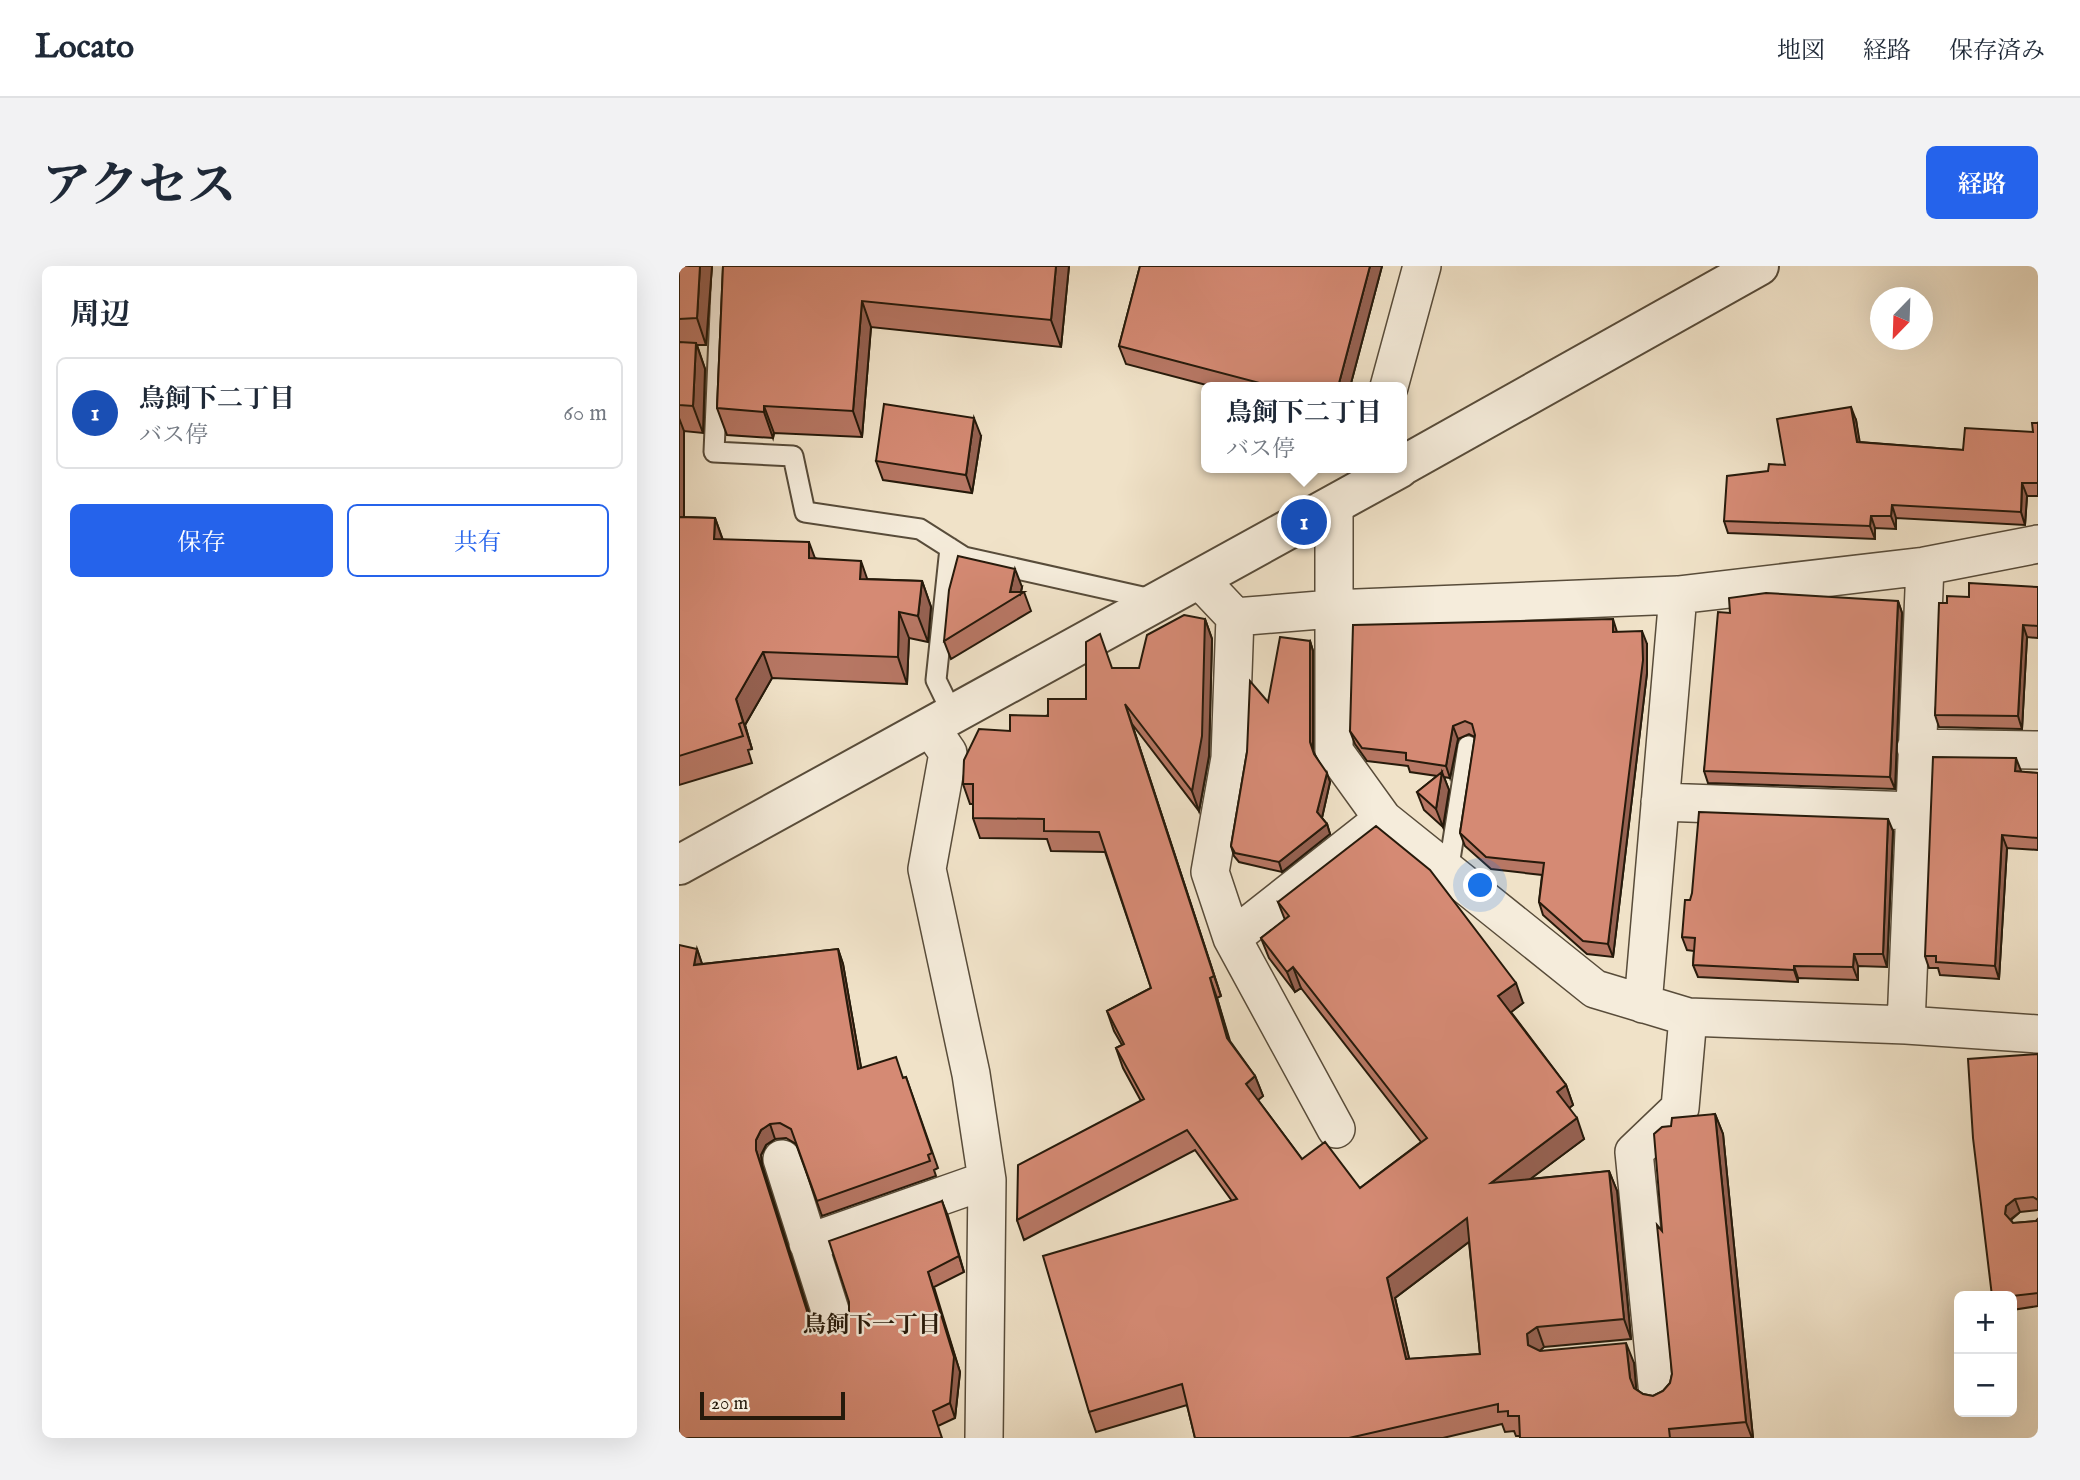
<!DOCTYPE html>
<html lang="ja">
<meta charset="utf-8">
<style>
body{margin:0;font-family:"IM FELL English","Noto Serif JP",serif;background:#f2f2f3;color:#1f2937}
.controls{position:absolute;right:21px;bottom:21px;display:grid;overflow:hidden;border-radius:10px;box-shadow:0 7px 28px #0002}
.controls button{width:63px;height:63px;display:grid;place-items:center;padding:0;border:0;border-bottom:2px solid #e0e1e3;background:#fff;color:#1f2937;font:35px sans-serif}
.compass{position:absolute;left:1191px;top:21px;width:63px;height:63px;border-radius:50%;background:#fff;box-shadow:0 7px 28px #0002;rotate:203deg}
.scale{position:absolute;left:21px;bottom:18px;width:145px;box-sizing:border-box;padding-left:7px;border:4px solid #261a0b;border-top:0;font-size:19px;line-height:24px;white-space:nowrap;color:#261a0b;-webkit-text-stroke:5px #f5ecdb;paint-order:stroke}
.you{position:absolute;left:802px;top:620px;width:24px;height:24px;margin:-18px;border:5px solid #fff;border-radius:50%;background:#1a73e8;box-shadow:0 0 0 10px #1a73e833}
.badge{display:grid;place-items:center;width:46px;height:46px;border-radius:50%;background:#2563eb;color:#fff;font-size:23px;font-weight:700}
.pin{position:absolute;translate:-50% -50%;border:4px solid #fff;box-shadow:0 2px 7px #0006}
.popup{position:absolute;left:522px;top:116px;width:206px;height:91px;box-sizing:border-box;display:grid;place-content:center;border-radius:10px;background:#fff;filter:drop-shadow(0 2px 5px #0005);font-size:23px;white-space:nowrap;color:#747a83}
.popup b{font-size:26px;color:#1f2937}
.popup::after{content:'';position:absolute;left:50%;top:100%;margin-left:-14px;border:14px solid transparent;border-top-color:#fff}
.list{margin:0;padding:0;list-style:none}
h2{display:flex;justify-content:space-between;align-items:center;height:91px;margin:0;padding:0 28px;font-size:30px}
h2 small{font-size:23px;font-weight:400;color:#747a83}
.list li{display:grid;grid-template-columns:46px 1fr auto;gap:21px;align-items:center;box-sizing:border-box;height:112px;margin:0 14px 14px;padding:0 14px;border:2px solid #e0e1e3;border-radius:10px}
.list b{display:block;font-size:26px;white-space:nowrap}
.list p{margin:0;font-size:23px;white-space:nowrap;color:#747a83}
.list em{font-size:23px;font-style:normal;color:#747a83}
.actions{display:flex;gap:14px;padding:21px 28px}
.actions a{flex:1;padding:16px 0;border:2px solid #2563eb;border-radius:10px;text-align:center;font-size:24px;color:#2563eb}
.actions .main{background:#2563eb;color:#fff}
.map{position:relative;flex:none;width:1359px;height:1172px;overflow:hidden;border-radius:10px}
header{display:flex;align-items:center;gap:42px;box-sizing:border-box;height:98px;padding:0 35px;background:#fff;border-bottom:2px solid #e0e1e3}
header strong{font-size:33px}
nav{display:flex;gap:38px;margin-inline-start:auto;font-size:24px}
.intro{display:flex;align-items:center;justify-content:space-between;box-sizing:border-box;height:168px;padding:0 42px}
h1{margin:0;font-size:49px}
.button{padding:18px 32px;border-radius:10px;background:#2563eb;color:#fff;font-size:24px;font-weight:700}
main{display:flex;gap:42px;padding:0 42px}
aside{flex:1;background:#fff;border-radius:10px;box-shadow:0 7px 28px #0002}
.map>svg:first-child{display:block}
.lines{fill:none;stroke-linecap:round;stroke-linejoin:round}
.service-casing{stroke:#584c3a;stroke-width:23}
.minor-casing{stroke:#584c3a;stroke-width:40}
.tertiary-casing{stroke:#584c3a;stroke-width:42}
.service{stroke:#f5ecdb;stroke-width:19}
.minor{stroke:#f5ecdb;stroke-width:37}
.tertiary{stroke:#f5ecdb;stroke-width:38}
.wall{fill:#b77764;stroke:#261a0b;stroke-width:2;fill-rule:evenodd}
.shaded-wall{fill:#956151;stroke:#261a0b;stroke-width:2}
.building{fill:#d58a74;stroke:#261a0b;stroke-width:2;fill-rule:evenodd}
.labels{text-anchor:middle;stroke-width:5;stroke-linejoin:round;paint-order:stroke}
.neighbourhood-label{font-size:23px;font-weight:bold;fill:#261a0b;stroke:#f5ecdb}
</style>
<header>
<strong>Locato</strong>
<nav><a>地図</a><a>経路</a><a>保存済み</a></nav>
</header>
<div class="intro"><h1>アクセス</h1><a class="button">経路</a></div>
<main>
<aside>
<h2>周辺<small></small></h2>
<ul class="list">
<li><span class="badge" style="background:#1a4fb4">1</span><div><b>鳥飼下二丁目</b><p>バス停</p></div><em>60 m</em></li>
</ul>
<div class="actions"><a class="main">保存</a><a>共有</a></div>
</aside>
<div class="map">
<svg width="1359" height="1172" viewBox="0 0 1359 1172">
<rect width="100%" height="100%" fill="#f0e2c8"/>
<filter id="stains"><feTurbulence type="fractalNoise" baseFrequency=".00286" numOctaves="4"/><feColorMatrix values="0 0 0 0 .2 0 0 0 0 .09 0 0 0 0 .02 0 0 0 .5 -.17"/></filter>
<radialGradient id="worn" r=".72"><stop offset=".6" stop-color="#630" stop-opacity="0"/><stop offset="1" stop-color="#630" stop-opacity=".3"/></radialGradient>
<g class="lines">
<g class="service-casing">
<path id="service" d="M43 0 35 186 114 190 126 246 241 263 285 291 477 334
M271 282 257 414 274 449
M769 606 789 480"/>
</g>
<g class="minor-casing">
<path id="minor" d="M710 121 743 0
M655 239V485L704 553 916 723 1009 751 1227 759 1359 768
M1246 300 1359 278
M521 314 556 351 551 492 531 606 553 672 657 863
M556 351 653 343 999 329 1246 300 1227 759
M252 462 269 487 248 603 292 808 308 914 305 1172
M1237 482 1359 484
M981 536 1235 545
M553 672 704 553
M964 738 999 329
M103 893 155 1057
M129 977 308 914
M979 1129 955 886 1001 842 1009 751"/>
</g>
<g class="tertiary-casing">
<path id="tertiary" d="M723 200 1080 0
M0 599 721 202"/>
</g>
<use href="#service" class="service"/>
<use href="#minor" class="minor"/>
<use href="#tertiary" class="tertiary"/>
</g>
<path class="wall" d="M0 0H33L27 79H18L26 103 24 167 5 165V251L36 252 44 274 136 292 188 313 243 315 252 341 249 376 230 372 228 418 93 412 66 459 73 483 69 484 73 497 0 519Z
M44 0H390L382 81 192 61 183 171 95 167 94 172 48 169 38 142Z
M461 0H703L671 121H535L447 98 440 80Z
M1177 154 1180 176 1284 184 1354 166 1359 157V230H1348L1346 259 1217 252V263L1196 262V273L1049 267 1045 255 1089 205 1106 199Z
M302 170 293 227 204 214 197 195Z
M343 321 342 326H345L352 345 272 393 265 375Z
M1359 321V372L1348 371 1343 463 1260 461 1256 449 1268 337 1290 331Z
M1219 335 1223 347 1216 523 1029 517 1025 505 1051 347Z
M526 353 533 373 530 490 520 545 453 458 542 730 538 732 551 775 576 810 584 830 579 834 623 893 681 922 742 876 622 722 616 726 590 692 582 672 606 654 599 636 844 737 832 746 887 819 894 839 890 842 905 873 851 913 930 905 938 925 952 1073 865 1081 860 1085 955 1097 957 1123 964 1128 974 1130 984 1125 991 1117 993 1108 983 965 992 860 1036 848 1044 868 1074 1172H841V1170H837L835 1165 826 1166 823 1158 764 1172H516L508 1139 417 1166 410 1146 553 935 516 884 345 974 338 954 462 835 444 802 437 782 443 779 435 765 428 745 472 722 426 586 372 585 368 573 301 572 294 552V538H291L284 518 331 465 407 433 460 402ZM790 976 801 1088 730 1093 716 1032Z
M938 366 968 378V407L934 691 908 688 864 649 860 636 863 609 812 603 786 580 781 567 796 471 790 468 779 473 771 512 765 511 770 524 764 561 745 544 738 526 758 510 731 506 729 500 688 495 676 478 671 465Z
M631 375 634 385V485L651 516 643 552 648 558 651 568 603 606 560 596 555 590 552 580 568 486 589 436Z
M1342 506 1359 507V584L1328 582 1320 713 1261 709 1259 702H1250L1246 690Z
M1214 565 1208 701 1179 700V714L1119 712V716L1019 711 1014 699 1015 685 1008 684 1003 671 1011 634Z
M18 683 23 698 159 683 164 698 182 802 224 812 227 811 259 902 255 904 257 910 143 950 117 878 107 872 96 873 87 879 82 889 83 899 131 1050 136 1058 146 1062H156L165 1056 263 935 285 1006 255 1021 281 1106 276 1152 259 1160 0 1172Z
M1359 788V944L1341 946 1332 954 1334 957 1357 955 1359 953V1040L1333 1044V1030H1313Z"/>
<path class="shaded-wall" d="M21 0H33L27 79 18 52Z
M377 0H390L382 81 372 54Z
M691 0H703L671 121H659Z
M183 35 192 61 183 171 174 145Z
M17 77 26 103 24 167 14 140Z
M85 140 95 167 94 172 85 146Z
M1172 141 1177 154 1183 189 1178 176Z
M0 152 5 165V278L0 265Z
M295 152 302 170 293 227 287 209Z
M1343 217 1348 230 1346 259 1342 246Z
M1213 239 1217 252V263L1212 250Z
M1192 250 1196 262V273L1191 260Z
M36 252 45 278 35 273Z
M130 276 140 303 130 292Z
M182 295 191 321 181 313Z
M336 303 343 321 341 329 331 326Z
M243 315 252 341 249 376 239 350Z
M1219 335 1223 347 1216 523 1211 511Z
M220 346 230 372 228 418 219 391Z
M526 353 533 373 530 490 520 545 513 525Z
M934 353 938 366H934Z
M1344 359 1348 371 1343 463 1339 450Z
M963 365 968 378V407L934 691 929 678Z
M631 375 634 385V485L631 476Z
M84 386 93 412 66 459 73 483 57 433Z
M446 438 453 458 542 730 535 710Z
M774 460 779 473 771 512 767 500Z
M1337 492 1342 505 1341 518 1336 505Z
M763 506 770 524 764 561 757 543Z
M648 507 651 516 642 556 638 546Z
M1209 553 1214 565 1208 701 1204 688Z
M648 558 651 568 603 606 600 596Z
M1323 569 1328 582 1320 713 1316 700Z
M18 683 23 698 15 699Z
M159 683 164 698 185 818 179 803Z
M1175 688 1179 700V714L1174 701Z
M1115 700 1119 712V716L1115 704Z
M614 701 622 722 616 726 608 706Z
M531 712 538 732 555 792 548 772Z
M837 717 844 737 827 750 819 730Z
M576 810 584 830 574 838 567 818Z
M887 819 894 839 885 846 878 826Z
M1036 848 1044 868 1074 1172H1073L1067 1156Z
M898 852 905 873 819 937 812 917Z
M91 858 96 873 87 879 82 889 83 899 135 1063 77 884V874L82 864Z
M930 905 938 925 952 1073 945 1053Z
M1336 933 1341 946 1332 953 1331 960 1326 948 1327 940Z
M263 935 269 950 285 1006 280 990Z
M788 952 795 972 716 1032 735 1113 727 1093 708 1012Z
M249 1006 281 1106 276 1152 271 1137Z
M858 1061 865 1081 856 1089 849 1079 848 1068Z
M947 1077 955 1097 958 1132 951 1112Z"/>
<path class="building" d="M0 0H21L18 52 0 53Z
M44 0H377L372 54 183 35 174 145 85 140V146L38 142Z
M461 0H691L659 121H596L440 80Z
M0 76 17 77 14 140 0 139Z
M205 138 295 152 287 209 197 195Z
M1172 141 1178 176 1284 184 1286 162 1354 166 1353 157H1359V217H1343L1342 246 1213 239 1212 250H1192L1191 260 1045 255 1048 210 1089 205 1090 198 1106 199 1098 153Z
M0 251 36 252 35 273 130 276V292L182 295 181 313 243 315 239 350 220 346 219 391 84 386 57 433 64 456 60 458 64 470 0 490Z
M279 290 336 303 331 326H345L265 375 270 324Z
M1290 317 1359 321V360L1344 359 1339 450 1256 449 1260 337H1268V330L1290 331Z
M1087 327 1219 335 1211 511 1025 505 1039 346 1051 347 1050 332Z
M505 349 526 353 523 470 513 525 446 438 535 710 531 712 548 772 576 810 567 818 623 893 646 876 681 922 748 872 614 701 608 706 582 672 610 650 599 636 697 560 751 604 837 717 819 730 887 819 878 826 898 852 812 917 930 905 945 1053 858 1061 848 1068 849 1079 861 1085 947 1077 951 1112 955 1122 964 1128 974 1130 984 1125 991 1117 993 1108 978 959 983 965 975 868 983 861 992 860 993 852 1036 848 1067 1156 990 1163 991 1172H841L840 1150H829V1145L819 1146V1138L670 1172H516L503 1118 410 1146 364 990 558 933 508 864 338 954 339 899 465 833 437 782 445 778 428 745 472 722 420 566 365 565V553L294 552V518H284L285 494 300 463 331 465V449L369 450V433H407V376L421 368 433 402H460L468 369ZM788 952 801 1088 727 1093 708 1012Z
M934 353V366L963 365 964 394 929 678 904 675 860 636 865 597 807 591 781 567 796 469 793 458 786 455 774 460 767 500 727 494V487L683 482 671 465 674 359Z
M601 371 631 375V476L635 488 648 507 638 546 648 558 600 596 556 587 552 580 568 486 571 415 589 436Z
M1254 491 1337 492 1336 505 1359 507V572L1323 569 1316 700 1257 696V690H1246Z
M763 506 757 543 738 526Z
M1020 546 1209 553 1204 688H1175L1174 701 1115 700V704L1014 699 1016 672 1003 671 1006 634H1011L1013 627Z
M0 679 18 683 15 699 159 683 179 803 217 791 224 812 227 811 253 887 249 889 251 895 138 935 112 863 101 857 91 858 82 864 77 874V884L129 1048 136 1058 146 1062H156L165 1056 170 1047V1036L150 975 263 935 280 990 249 1006 275 1091 271 1137 254 1145 263 1172H0Z
M1359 788V934L1354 931 1336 933 1327 940 1326 948 1334 957 1357 955 1359 953V1027L1333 1030H1313L1294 872 1289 793Z"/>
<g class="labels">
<g class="neighbourhood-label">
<text x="193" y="1066">鳥飼下一丁目</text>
</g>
</g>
<rect width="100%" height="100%" filter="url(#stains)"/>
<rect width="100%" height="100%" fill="url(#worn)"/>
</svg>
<div class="controls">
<button>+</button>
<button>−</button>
</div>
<svg class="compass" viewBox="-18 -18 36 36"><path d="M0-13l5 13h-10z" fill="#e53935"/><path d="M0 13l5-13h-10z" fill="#747a83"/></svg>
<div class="scale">20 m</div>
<div class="you"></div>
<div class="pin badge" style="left:625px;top:256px;background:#1a4fb4">1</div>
<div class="popup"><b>鳥飼下二丁目</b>バス停</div>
</div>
</main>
